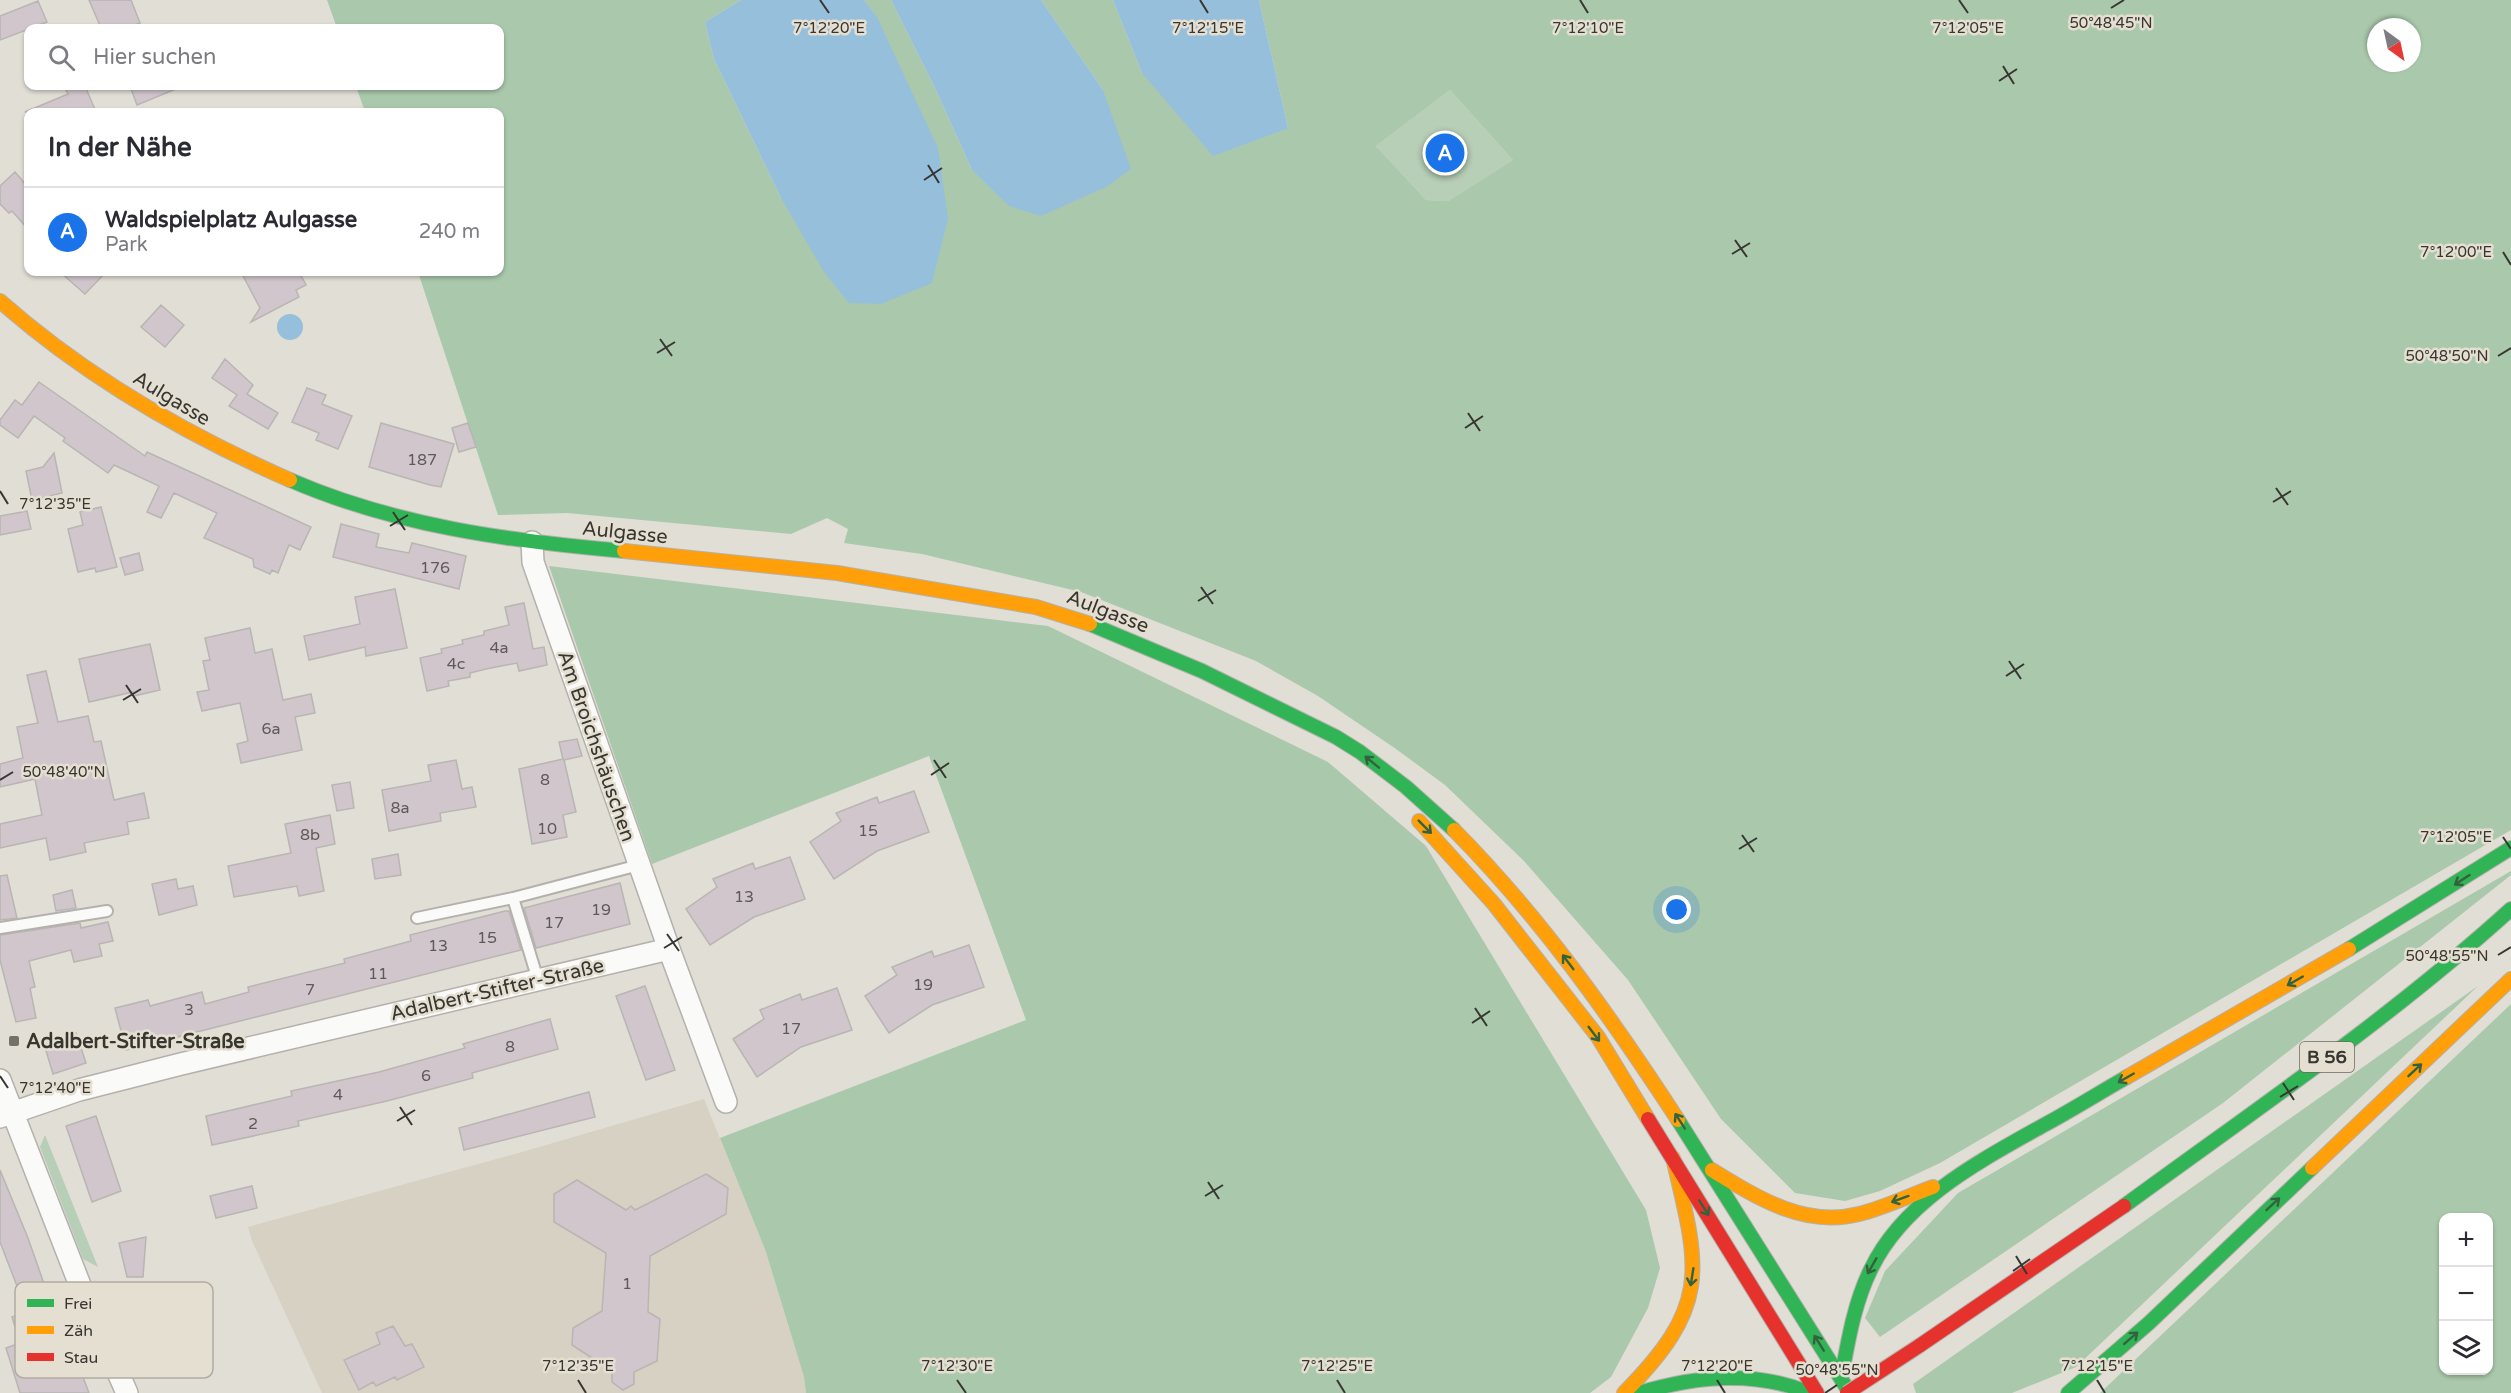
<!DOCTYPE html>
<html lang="de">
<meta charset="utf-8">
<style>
body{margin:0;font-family:"Varela Round",sans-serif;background:#f2f2f3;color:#2b2b33}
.controls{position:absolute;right:18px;bottom:18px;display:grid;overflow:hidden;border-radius:12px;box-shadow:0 2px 4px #0004}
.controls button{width:54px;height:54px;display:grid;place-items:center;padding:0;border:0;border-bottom:2px solid #e1e1e2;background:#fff;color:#2b2b33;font:30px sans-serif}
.compass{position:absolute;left:2367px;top:18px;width:54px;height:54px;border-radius:50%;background:#fff;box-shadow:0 2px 4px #0004;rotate:147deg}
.you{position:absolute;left:1677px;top:910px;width:21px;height:21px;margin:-15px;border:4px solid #fff;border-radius:50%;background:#1a73e8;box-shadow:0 0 0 9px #1a73e833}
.badge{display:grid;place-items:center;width:39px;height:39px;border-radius:50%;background:#1a73e8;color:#fff;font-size:20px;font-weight:700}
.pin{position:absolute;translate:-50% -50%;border:3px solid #fff;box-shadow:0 2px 6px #0006}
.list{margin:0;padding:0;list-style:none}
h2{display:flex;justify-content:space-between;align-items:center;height:78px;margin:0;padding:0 24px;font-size:26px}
h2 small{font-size:20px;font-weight:400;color:#7c7c81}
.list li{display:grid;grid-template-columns:39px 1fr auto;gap:18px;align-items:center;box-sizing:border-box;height:90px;padding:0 24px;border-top:2px solid #e1e1e2}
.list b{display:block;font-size:22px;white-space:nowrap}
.list p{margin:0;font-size:20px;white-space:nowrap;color:#7c7c81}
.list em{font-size:20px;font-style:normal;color:#7c7c81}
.icon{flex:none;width:33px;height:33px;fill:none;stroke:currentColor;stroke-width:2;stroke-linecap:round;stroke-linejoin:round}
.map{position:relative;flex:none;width:2511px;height:1393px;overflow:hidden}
.search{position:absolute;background:#fff;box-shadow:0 2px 4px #0004;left:24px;top:24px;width:480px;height:66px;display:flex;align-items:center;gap:15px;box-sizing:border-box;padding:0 21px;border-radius:12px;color:#7c7c81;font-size:22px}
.panel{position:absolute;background:#fff;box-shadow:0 2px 4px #0004;left:24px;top:108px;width:480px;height:168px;border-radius:12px}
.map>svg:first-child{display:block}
.built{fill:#d7d1c3}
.green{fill:#b7ceb7}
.forest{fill:#aac8ac;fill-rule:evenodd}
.water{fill:#96bfdc}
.building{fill:#d1c6cc;stroke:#b8b5b3;stroke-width:1.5}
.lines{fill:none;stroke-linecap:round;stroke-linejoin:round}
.lane-casing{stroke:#b4b1ac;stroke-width:14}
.street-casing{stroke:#b4b1ac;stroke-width:24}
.fast-casing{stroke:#b4b1ac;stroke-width:16}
.slow-casing{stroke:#b4b1ac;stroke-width:16}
.jam-casing{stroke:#b4b1ac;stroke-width:16}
.lane{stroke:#fafaf9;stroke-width:10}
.street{stroke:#fafaf9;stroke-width:21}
.fast{stroke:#30b455;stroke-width:14}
.slow{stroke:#ff9f0a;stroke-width:14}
.jam{stroke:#e5322d;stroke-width:14}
.jam-bridge-casing{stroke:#b4b1ac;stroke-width:16;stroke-linecap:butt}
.jam-bridge{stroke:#e5322d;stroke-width:14}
.oneway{stroke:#35623e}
.ticks{fill:none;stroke:#383631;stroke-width:2}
.poi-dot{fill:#73716b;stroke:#e5dfd2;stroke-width:2}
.labels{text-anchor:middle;stroke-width:5;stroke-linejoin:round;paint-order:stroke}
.number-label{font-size:16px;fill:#5e5a58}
.shield{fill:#e5dfd2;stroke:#6c6961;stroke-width:1.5}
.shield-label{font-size:18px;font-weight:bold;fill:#383631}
.street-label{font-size:20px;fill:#383631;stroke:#e5dfd2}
.poi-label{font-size:20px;font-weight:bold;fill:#383631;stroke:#e5dfd2;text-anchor:start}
.key{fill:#e5dfd2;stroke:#b1aca2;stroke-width:1.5}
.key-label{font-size:16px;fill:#383631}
.ticks-label{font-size:15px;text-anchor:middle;fill:#383631;stroke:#e5dfd2;stroke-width:5;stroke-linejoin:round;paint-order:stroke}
</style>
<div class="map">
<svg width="2511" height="1393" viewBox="0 0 2511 1393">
<rect width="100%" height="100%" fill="#e1ded6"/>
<path class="built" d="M704 1099 766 1252 804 1377 806 1393H322L252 1241 248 1227 522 1152Z"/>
<path class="green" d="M1450 90 1513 160 1448 201 1426 200 1376 146Z
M45 1135 98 1267 83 1259 40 1147Z"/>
<path class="forest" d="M327 0H741L705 22 714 59 781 198 877 18 864 0H891L935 88 972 170 1103 90 1041 0H1113L1142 73 1288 128 1259 0H2511V830L1940 1163 1880 1191 1845 1201 1795 1193 1721 1119 1628 980 1524 861 1445 785 1396 749 1318 696 1256 661 1081 592 922 554 844 543 848 529 827 518 791 534 567 513 498 515 418 272H500V112H365L356 86H500V28H337ZM2376 27H2412V63H2376ZM1450 90 1513 160 1448 201 1426 200 1376 146Z
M549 566 1048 626 1328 762 1426 846 1646 1210 1660 1268 1648 1308 1611 1377 1590 1393H806L804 1377 766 1252 720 1138 1026 1020 929 756 652 864Z
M2511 871V875L2223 1103 1880 1337 1865 1318 1885 1271 1958 1193Z
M2478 986 2076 1367 2012 1393H1916L1913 1384Z
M2511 1004V1393H2100ZM2444 1218H2488V1370H2444Z"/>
<path class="water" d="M741 0H864L877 17 938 148 948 219 932 283 881 304 849 303 824 272 781 198 714 59 705 22Z
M891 0H1041L1103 90 1131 169 1106 187 1041 216 1009 206 972 170 935 88Z
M1113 0H1259L1288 128 1213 156 1142 73Z
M277 327a13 13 0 1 1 26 0a13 13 0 1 1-26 0Z"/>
<path class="building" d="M89 0H131L140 23 125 28H101Z
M38 1 47 22 0 40V16Z
M64 86H85L96 112H25L68 94Z
M130 86H183L137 105Z
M15 172 28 187V229L12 211 9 213 0 204V186Z
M60 272H106L85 294Z
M241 272H299L306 285 296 290 299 297 251 322 260 308Z
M161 305 184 325 165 347 141 327Z
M225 359 253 385 247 394 278 413 268 429 229 406 237 395 212 378Z
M39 382 145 456 147 452 311 527 300 550 289 545 278 573 272 570 270 574 254 567 253 559 204 538 217 513 174 493 161 518 147 512 159 486 114 465 108 473 63 441 65 438 34 416 18 438 0 425V420L15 400 22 405Z
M307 388 326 395 322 404 352 416 338 449 316 440 319 433 292 422Z
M381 423 454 444 441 487 430 485 369 467Z
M468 423 476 447 459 452 452 428Z
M54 453 62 493 32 500 26 471 43 467Z
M101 507 117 567 96 572 95 568 78 572 68 529 83 525 80 512Z
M27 511 31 529 0 535V516Z
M341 524 379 534 376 547 409 553 412 543 466 556 459 589 333 557Z
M139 553 143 570 125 575 120 558Z
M395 589 407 648 366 656 365 647 309 660 304 636 360 624 355 597Z
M524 603 533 649 544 647 547 665 519 671 517 663 486 669 470 673V677L448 681 449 686 427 691 420 658 442 653 441 649 463 644 462 640 484 635V631L509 625 505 607Z
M250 628 255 653 272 649 283 700 311 694 315 713 295 717 302 750 241 763 237 744 248 741 240 703 202 711 197 692 209 690 203 661 210 660 205 638Z
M150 644 160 690 134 696 133 692 89 702 79 659Z
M46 671 58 722 88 716 94 742 101 741 114 800 144 793 149 818 127 822 129 834 84 843 86 852 50 860 46 838 0 848V824L42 815 35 779 0 787V764L23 758 17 727 38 723 27 675Z
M577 739 582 756 564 760 576 812 563 815 567 837 532 844 519 769 563 759 559 742Z
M456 760 462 789 472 787 476 807 440 813 441 821 389 831 382 790 431 781 428 765Z
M350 782 354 808 337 811 332 785Z
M914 791 929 832 877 851 834 879 810 842 841 821 836 813 877 797 879 803Z
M330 815 335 844 316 848 324 891 299 896 297 886 234 897 228 866 291 853 285 824Z
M398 854 401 875 375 879 372 859Z
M790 857 805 899 754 917 710 945 686 909 717 887 713 879 753 863 755 869Z
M7 875 17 918 0 920V876Z
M176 879 178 889 193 886 197 905 159 915 152 884Z
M620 883 630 924 536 948 524 908Z
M72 890 76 908 56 911 53 895Z
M505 911H509L521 950 126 1050 115 1008 148 1000 150 1006 202 992 205 1004 249 992 248 987 345 963 344 959 411 941 410 935Z
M108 922 113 941 99 944 102 956 74 962 71 950 29 961 35 987 30 988 36 1018 16 1022 0 960V935L80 923 81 928Z
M969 945 984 987 932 1005 889 1033 865 996 897 975 892 967 932 951 934 957Z
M645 986 675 1070 646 1080 616 996Z
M837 988 852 1030 801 1047 757 1077 733 1039 764 1019 760 1010 800 994 802 1000Z
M550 1019 558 1049 472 1073 473 1078 387 1101 298 1121 299 1126 212 1145 206 1116 292 1096 291 1091 379 1072 465 1048 463 1044Z
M76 1033 86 1063 53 1074 44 1044Z
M589 1092 595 1117 464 1150 459 1128Z
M96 1116 121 1191 92 1202 66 1126Z
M0 1170 28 1238 70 1358 75 1356 89 1393H20L6 1348 20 1343 12 1317 27 1312 0 1242Z
M706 1174 728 1188 726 1214 650 1256 648 1312 660 1319 657 1361 634 1372V1384L623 1390 612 1382V1371L572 1345 573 1328 602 1311 606 1253 554 1222V1194L577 1180 626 1210 631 1206 635 1210Z
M252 1186 257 1208 216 1218 210 1196Z
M146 1237 143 1277H127L119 1243Z
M393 1326 405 1346 412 1344 424 1367 397 1380 395 1377 376 1386 373 1382 359 1390 344 1360 380 1344 376 1333Z"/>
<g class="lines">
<g class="lane-casing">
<path id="lane" d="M513 898 538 980
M417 918 513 898 639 865
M0 928 107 911"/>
</g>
<g class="street-casing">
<path id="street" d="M532 542 533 562 669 949 726 1102
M0 1080 85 1298 127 1393
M0 1117 79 1090 181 1064 669 949"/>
</g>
<g class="fast-casing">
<path id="fast" d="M290 480C396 526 509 541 624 551
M1090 624 1202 671 1336 737 1360 752 1406 787 1454 830
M2349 949 2511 848
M1678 1120 1848 1390
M2124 1206C2255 1110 2391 1018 2511 909
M1841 1379C1848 1342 1854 1303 1871 1269 1904 1200 1980 1161 2044 1125 2072 1110 2099 1093 2127 1077
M1639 1393C1696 1376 1754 1370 1810 1393
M2068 1393 2149 1323 2312 1168"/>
</g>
<g class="slow-casing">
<path id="slow" d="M0 301C86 377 185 434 290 480
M624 551 837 573 1036 607 1090 624
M1419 821 1494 904 1598 1037 1648 1119
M1454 830C1541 918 1611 1017 1678 1120
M2127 1077 2349 949
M2312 1168 2511 979
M1712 1170C1756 1197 1804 1228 1859 1214 1884 1208 1908 1196 1933 1187
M1624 1393C1711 1305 1700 1271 1673 1158"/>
</g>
<g class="jam-casing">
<path id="jam" d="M1648 1119 1817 1393
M1919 1346 2124 1206"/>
</g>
<use href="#lane" class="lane"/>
<use href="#street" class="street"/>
<use href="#fast" class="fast"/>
<use href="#slow" class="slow"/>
<use href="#jam" class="jam"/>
<g class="jam-bridge-casing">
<path id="jam-bridge" d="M1847 1393 1919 1346"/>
</g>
<use href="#jam-bridge" class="jam-bridge"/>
</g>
<defs><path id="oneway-shaft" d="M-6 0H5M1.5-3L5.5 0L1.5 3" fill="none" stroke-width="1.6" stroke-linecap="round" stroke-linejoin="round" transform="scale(1.5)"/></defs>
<g class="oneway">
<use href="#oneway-shaft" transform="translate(1372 762) rotate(-141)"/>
<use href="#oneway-shaft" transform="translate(1425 827) rotate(45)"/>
<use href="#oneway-shaft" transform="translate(2462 880) rotate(147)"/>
<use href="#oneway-shaft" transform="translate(1568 962) rotate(-127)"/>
<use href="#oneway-shaft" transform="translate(2295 981) rotate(150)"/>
<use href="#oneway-shaft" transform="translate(1594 1034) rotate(53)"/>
<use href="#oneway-shaft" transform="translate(2415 1070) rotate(-43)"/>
<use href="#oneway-shaft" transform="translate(2126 1078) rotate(150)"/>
<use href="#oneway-shaft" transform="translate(1680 1121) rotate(-123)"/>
<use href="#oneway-shaft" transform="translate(1900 1199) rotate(160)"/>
<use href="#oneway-shaft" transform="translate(2273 1204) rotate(-43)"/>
<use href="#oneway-shaft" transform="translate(1704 1208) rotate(58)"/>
<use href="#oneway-shaft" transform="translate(1872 1266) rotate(120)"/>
<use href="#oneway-shaft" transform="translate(1692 1277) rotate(99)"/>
<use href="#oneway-shaft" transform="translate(2131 1338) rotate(-41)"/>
<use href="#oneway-shaft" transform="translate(1819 1343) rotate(-122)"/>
</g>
<path class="ticks" d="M820 0 829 13M1200 0 1208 13M1580 0 1588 13M1959 0 1968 13M2111 8 2124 0M2003 66 2014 84M1999 81 2017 69M928 165 939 183M924 180 942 168M1735 240 1747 257M2503 252 2511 265M1732 254 1750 243M660 339 672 356M657 353 675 342M2498 356 2511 348M1468 413 1480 431M1465 428 1483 416M2276 488 2288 505M0 491 8 504M2273 502 2291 491M393 512 405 530M390 526 408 515M1201 587 1213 604M1198 601 1216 590M2009 661 2021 679M2006 676 2024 664M126 685 138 703M123 700 141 689M934 760 946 778M931 775 949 763M0 780 13 772M1742 835 1754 852M2503 837 2511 849M1739 849 1757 838M667 934 679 951M664 948 682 937M2498 955 2511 947M1475 1008 1487 1026M1472 1023 1490 1011M0 1076 8 1088M2283 1083 2294 1100M2280 1097 2298 1086M400 1107 412 1125M397 1121 415 1110M1208 1182 1219 1199M1205 1196 1223 1185M2016 1256 2027 1274M2013 1271 2030 1259M578 1380 586 1393M957 1380 966 1393M1337 1380 1345 1393M1717 1380 1725 1393M2097 1380 2105 1393M1825 1393 1837 1385"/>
<rect class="poi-dot" x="8" y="1035" width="12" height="12" rx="3"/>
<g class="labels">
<g class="number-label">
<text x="422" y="465">187</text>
<text x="435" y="573">176</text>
<text x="499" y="653">4a</text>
<text x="456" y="669">4c</text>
<text x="271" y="734">6a</text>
<text x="545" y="785">8</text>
<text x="400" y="813">8a</text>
<text x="547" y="834">10</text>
<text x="868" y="836">15</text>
<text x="310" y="840">8b</text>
<text x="744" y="902">13</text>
<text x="601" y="915">19</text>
<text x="554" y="928">17</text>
<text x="487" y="943">15</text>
<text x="438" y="951">13</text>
<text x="378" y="979">11</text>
<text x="923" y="990">19</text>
<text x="310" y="995">7</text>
<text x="189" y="1015">3</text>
<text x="791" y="1034">17</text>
<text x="510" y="1052">8</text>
<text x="426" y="1081">6</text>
<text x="338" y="1100">4</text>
<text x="253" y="1129">2</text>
<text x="627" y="1289">1</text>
</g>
<rect class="shield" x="2300" y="1042" width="54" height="30" rx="4.5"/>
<g class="shield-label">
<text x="2327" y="1063">B 56</text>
</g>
<g class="street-label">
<text transform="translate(172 398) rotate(31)" y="7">Aulgasse</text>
<text transform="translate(625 532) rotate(6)" y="7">Aulgasse</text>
<text transform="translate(1108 611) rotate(21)" y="7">Aulgasse</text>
<text transform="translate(597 746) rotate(71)" y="7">Am Broichshäuschen</text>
<text transform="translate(497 989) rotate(-13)" y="7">Adalbert-Stifter-Straße</text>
</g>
<g class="poi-label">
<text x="26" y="1048">Adalbert-Stifter-Straße</text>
</g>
</g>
<rect x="15" y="1282" width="198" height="96" rx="9" class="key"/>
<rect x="27" y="1299" width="27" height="8" fill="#30b455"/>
<rect x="27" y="1326" width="27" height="8" fill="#ff9f0a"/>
<rect x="27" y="1353" width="27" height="8" fill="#e5322d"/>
<g class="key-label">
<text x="64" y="1309">Frei</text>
<text x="64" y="1336">Zäh</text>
<text x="64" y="1363">Stau</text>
</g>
<g class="ticks-label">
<text x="2111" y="28">50°48'45"N</text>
<text x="829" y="33">7°12'20"E</text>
<text x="1208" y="33">7°12'15"E</text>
<text x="1588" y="33">7°12'10"E</text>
<text x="1968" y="33">7°12'05"E</text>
<text x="2456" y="257">7°12'00"E</text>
<text x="2447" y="361">50°48'50"N</text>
<text x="55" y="509">7°12'35"E</text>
<text x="64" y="777">50°48'40"N</text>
<text x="2456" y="842">7°12'05"E</text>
<text x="2447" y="961">50°48'55"N</text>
<text x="55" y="1093">7°12'40"E</text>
<text x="578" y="1371">7°12'35"E</text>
<text x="957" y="1371">7°12'30"E</text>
<text x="1337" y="1371">7°12'25"E</text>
<text x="1717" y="1371">7°12'20"E</text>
<text x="2097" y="1371">7°12'15"E</text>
<text x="1837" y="1375">50°48'55"N</text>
</g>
</svg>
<div class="controls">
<button>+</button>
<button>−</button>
<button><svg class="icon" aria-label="layers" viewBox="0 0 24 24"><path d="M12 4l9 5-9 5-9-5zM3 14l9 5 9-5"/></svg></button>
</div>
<svg class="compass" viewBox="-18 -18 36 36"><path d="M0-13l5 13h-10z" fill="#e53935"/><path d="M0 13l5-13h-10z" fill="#7c7c81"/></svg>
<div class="you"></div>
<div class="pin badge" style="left:1445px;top:153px">A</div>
<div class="search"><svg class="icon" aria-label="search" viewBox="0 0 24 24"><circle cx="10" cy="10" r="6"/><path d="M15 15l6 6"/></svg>Hier suchen</div>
<section class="panel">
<h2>In der Nähe<small></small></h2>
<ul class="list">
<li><span class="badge">A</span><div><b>Waldspielplatz Aulgasse</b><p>Park</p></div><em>240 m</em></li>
</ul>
</section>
</div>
